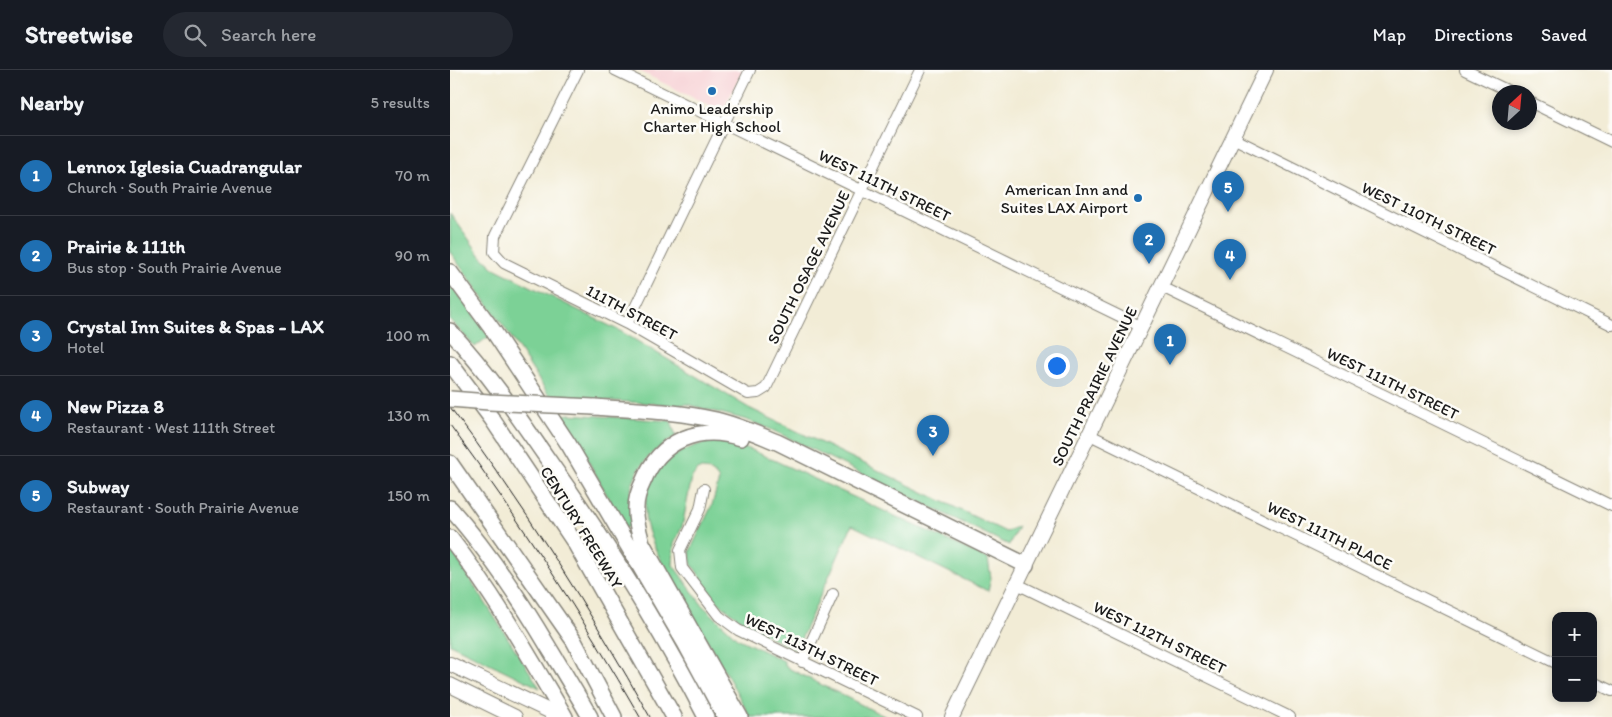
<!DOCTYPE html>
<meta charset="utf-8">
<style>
body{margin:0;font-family:Itim,sans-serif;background:#242831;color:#f1f3f6}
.controls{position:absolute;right:15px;bottom:15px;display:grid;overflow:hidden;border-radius:10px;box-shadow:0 2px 8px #0003}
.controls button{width:45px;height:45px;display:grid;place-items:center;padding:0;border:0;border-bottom:1px solid #363941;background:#171b24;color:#f1f3f6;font:25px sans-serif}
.compass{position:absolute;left:1042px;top:15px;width:45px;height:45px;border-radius:50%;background:#171b24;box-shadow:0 2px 8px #0003;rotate:26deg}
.you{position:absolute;left:606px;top:295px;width:18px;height:18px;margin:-12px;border:4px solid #fff;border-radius:50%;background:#1a73e8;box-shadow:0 0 0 8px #1a73e833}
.badge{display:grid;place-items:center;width:32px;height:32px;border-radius:50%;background:#1f6fb2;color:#fff;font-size:16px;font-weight:700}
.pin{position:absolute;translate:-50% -41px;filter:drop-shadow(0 1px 2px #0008)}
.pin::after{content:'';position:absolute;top:26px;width:18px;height:15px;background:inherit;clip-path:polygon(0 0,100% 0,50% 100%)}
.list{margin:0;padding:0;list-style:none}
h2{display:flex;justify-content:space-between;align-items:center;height:65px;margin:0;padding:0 20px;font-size:21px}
h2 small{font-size:16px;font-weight:400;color:#9ea1a6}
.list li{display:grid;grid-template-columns:32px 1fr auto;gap:15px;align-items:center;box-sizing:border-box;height:80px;padding:0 20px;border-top:1px solid #363941}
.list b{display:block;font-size:19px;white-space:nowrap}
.list p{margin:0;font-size:16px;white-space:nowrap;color:#9ea1a6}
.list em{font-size:16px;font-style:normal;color:#9ea1a6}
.icon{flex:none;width:28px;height:28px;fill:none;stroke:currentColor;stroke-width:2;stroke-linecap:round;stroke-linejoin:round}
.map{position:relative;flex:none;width:1162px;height:647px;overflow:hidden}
header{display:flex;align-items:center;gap:30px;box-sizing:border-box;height:70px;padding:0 25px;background:#171b24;border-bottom:1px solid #363941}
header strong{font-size:24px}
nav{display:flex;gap:28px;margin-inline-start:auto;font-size:18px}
.search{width:350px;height:45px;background:#242831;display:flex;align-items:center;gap:12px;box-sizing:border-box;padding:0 18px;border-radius:28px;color:#9ea1a6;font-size:19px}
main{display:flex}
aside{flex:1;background:#171b24}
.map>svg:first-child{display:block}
.built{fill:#f7cfd4}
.green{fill:#7bd196;stroke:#4c7659}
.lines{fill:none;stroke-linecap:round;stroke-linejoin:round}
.minor-casing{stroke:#878479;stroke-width:12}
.major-casing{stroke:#878479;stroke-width:16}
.highway-casing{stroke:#878479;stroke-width:18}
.minor{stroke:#fff;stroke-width:10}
.major{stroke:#fff;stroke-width:14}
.highway{stroke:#fff;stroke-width:15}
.tram{stroke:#1c1c1c;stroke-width:1}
.highway-bridge-casing{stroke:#878479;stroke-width:18;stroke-linecap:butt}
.highway-bridge{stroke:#fff;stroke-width:15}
.poi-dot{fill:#1f6fb2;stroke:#fdfcf7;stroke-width:2}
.labels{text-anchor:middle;stroke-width:5;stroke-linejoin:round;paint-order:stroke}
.poi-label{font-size:16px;fill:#1c1c1c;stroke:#fdfcf7}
.street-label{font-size:16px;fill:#1c1c1c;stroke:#fdfcf7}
</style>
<header>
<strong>Streetwise</strong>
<div class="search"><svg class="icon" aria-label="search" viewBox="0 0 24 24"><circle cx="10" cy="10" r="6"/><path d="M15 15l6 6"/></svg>Search here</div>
<nav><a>Map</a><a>Directions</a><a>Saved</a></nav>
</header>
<main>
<aside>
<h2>Nearby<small>5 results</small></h2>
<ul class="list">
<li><span class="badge">1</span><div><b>Lennox Iglesia Cuadrangular</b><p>Church · South Prairie Avenue</p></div><em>70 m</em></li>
<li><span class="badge">2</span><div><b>Prairie &amp; 111th</b><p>Bus stop · South Prairie Avenue</p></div><em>90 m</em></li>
<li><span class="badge">3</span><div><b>Crystal Inn Suites &amp; Spas - LAX</b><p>Hotel</p></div><em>100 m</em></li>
<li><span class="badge">4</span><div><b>New Pizza 8</b><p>Restaurant · West 111th Street</p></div><em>130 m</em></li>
<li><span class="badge">5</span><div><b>Subway</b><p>Restaurant · South Prairie Avenue</p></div><em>150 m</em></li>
</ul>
</aside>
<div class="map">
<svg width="1162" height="647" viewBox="0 0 1162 647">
<rect width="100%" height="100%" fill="#fdfcf7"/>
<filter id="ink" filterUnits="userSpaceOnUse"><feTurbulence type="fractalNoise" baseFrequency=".02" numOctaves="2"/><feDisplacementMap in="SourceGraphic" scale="10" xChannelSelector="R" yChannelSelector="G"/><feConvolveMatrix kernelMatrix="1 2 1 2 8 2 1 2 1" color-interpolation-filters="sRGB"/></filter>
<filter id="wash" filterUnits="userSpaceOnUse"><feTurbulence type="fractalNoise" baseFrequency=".0096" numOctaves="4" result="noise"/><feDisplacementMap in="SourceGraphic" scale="20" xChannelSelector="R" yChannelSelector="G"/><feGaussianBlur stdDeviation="1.12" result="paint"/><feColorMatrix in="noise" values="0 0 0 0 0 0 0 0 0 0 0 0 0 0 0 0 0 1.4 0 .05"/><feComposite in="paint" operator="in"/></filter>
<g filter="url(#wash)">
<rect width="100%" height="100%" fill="#f2ecd6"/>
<path class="built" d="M187 0H293L272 42Z"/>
<path class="green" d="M0 143 31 186 44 198 172 262 299 338 556 462 568 456 559 475 320 359 297 350 236 334 227 335 100 327 57 261 0 182Z
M0 213 39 266 25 277 0 250Z
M120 344 221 351 226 366C206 379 185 395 181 421 179 432 180 445 181 456L175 458 113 345Z
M261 371 284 374 302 380 538 489 541 508 538 521 402 455 346 580 297 555 270 534 263 526 241 493 240 481 262 435 269 410C264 401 259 399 249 399L242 407 232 457 224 474 223 495 253 536 287 568 334 591V595L340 599 436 647H300C282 613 263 580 243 547 229 523 195 470 195 443 195 400 222 381 261 371Z
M0 480 4 484 90 618 0 574Z"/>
</g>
<g filter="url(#ink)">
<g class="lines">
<g class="minor-casing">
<path id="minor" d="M128 0 45 166 44 182 54 193 177 254 298 324 308 323 316 318 470 0
M165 0 692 257
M1015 0 1061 22
M1080 32 1162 72
M783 68 1162 255
M712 217 1162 436
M177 254 300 0
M640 365 1106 593
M254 419 250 439 230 480 232 498 269 546 288 560 467 647
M567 514 840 647
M352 592 383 524
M1143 612 1162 621"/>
</g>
<g class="major-casing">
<path id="major" d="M0 594 101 642 104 647
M0 615 65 647
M502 647 816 0"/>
</g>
<g class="highway-casing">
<path id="highway" d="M0 202 42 259 119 375 235 573 275 647
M0 261C37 301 68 346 99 391 157 473 210 558 256 647
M0 293 42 349 125 473 224 647
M144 337C185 340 226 341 266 350 287 355 307 364 327 372L576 495
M0 393 124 571 164 647
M0 438C33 475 61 516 87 558 105 588 123 617 140 647
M0 468C44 524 79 586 115 647
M290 647 192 473C189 462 185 450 186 438 186 430 189 420 193 412 210 370 249 354 291 368"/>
</g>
<use href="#minor" class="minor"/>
<use href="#major" class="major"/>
<use href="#highway" class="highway"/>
<path class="tram" d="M0 337C74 435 140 540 200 647
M0 355C69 449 132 546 190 647"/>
<g class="highway-bridge-casing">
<path id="highway-bridge" d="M0 329 39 332 144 337"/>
</g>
<use href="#highway-bridge" class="highway-bridge"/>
</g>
</g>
<g class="poi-dot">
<circle cx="262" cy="21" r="5"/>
<circle cx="688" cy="128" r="5"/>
</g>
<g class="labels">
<g class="poi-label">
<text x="262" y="44">Animo Leadership<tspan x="262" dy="18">Charter High School</tspan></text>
<text x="678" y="125" text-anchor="end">American Inn and<tspan x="678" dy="18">Suites LAX Airport</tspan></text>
</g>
<g class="street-label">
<text transform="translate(435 115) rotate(26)" y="6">WEST 111TH STREET</text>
<text transform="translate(979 148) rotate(26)" y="6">WEST 110TH STREET</text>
<text transform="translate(358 197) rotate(-64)" y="6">SOUTH OSAGE AVENUE</text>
<text transform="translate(182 242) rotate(28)" y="6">111TH STREET</text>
<text transform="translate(943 313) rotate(26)" y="6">WEST 111TH STREET</text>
<text transform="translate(644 316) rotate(-64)" y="6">SOUTH PRAIRIE AVENUE</text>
<text transform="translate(132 457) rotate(58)" y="6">CENTURY FREEWAY</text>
<text transform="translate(880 465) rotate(26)" y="6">WEST 111TH PLACE</text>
<text transform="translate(710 567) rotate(26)" y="6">WEST 112TH STREET</text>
<text transform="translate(362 579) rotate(26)" y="6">WEST 113TH STREET</text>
</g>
</g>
</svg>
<div class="controls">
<button>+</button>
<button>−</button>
</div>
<svg class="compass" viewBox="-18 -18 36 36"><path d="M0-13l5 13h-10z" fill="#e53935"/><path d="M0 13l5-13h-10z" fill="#9ea1a6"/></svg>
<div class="you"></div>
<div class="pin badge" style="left:720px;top:295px">1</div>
<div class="pin badge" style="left:699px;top:194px">2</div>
<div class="pin badge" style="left:483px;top:386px">3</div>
<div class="pin badge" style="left:780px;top:210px">4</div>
<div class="pin badge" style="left:778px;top:142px">5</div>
</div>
</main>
